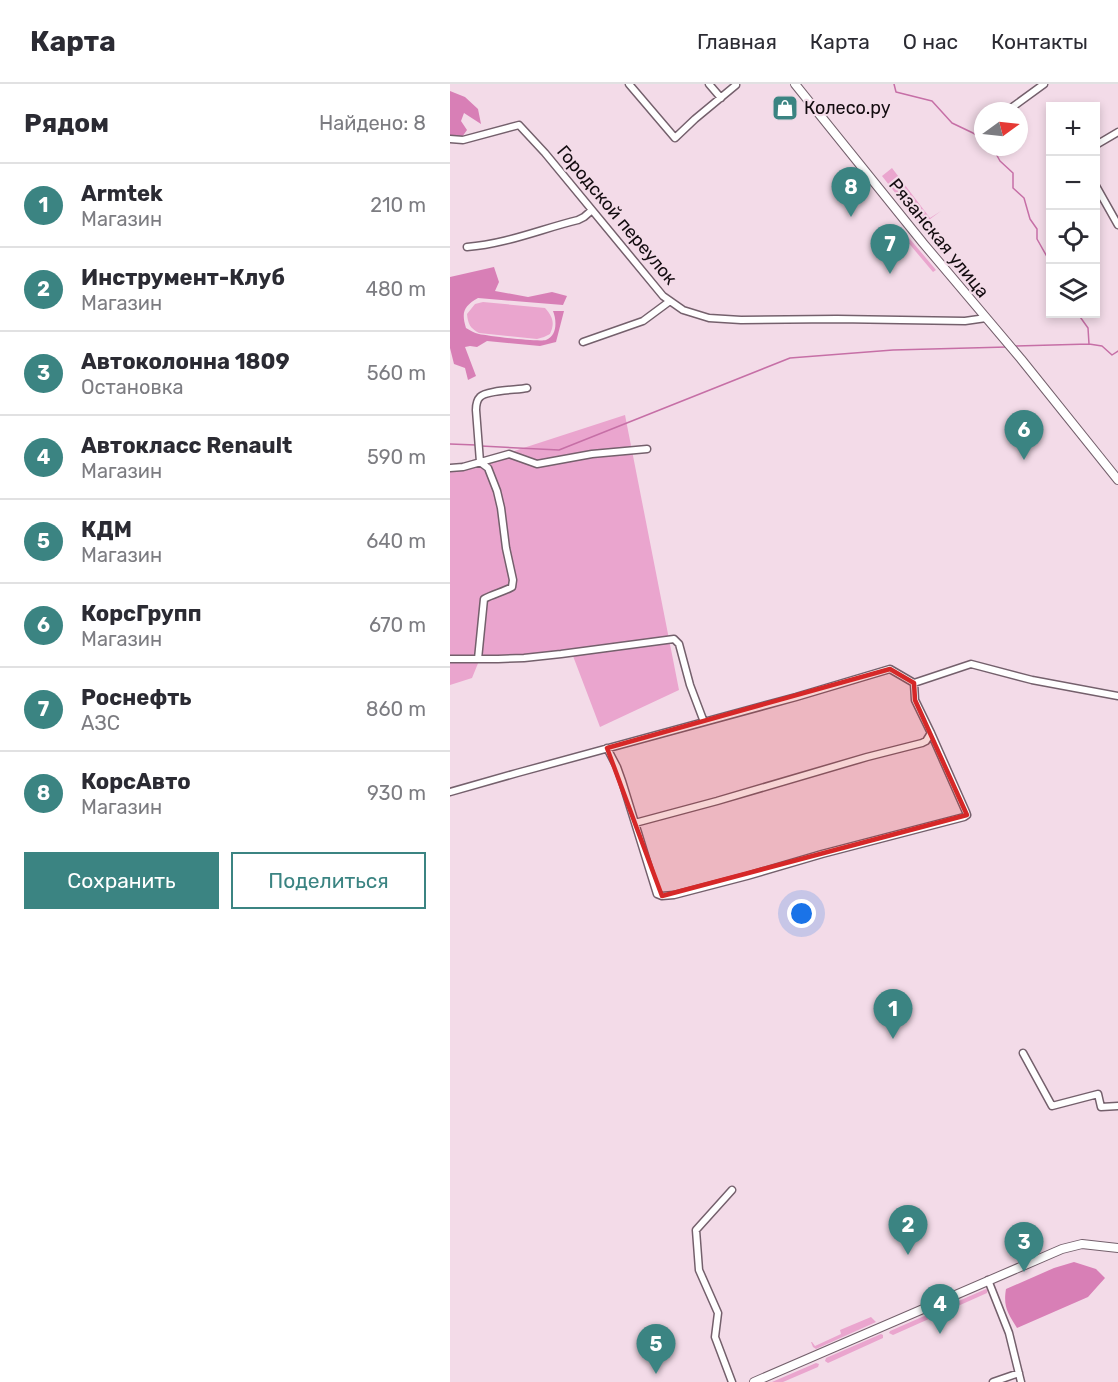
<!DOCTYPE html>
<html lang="ru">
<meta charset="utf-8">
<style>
body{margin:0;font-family:Rubik,sans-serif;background:#f2f2f3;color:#2b2b33}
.controls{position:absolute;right:18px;top:18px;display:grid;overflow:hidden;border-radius:0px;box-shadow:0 3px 9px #0003}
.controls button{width:54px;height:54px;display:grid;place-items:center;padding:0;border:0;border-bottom:2px solid #e1e1e2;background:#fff;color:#2b2b33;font:30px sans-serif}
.compass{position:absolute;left:524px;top:18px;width:54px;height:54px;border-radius:50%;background:#fff;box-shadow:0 3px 9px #0003;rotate:75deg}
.you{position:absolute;left:352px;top:830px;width:21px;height:21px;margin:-15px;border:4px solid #fff;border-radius:50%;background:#1a73e8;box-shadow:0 0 0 9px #1a73e833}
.badge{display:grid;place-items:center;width:39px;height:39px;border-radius:50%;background:#3b8482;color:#fff;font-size:20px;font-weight:700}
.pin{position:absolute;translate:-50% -50px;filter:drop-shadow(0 2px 3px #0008)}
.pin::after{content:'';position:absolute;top:32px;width:21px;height:18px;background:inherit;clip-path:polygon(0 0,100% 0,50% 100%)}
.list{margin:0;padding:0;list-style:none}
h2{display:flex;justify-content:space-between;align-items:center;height:78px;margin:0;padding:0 24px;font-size:26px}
h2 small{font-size:20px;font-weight:400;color:#7c7c81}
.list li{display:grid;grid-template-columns:39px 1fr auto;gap:18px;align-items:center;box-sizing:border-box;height:84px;padding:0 24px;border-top:2px solid #e1e1e2}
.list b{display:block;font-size:22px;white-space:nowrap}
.list p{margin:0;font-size:20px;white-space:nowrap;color:#7c7c81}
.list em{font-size:20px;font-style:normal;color:#7c7c81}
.actions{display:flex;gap:12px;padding:18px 24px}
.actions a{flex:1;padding:14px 0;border:2px solid #3b8482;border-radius:0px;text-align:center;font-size:21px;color:#3b8482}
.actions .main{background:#3b8482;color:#fff}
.icon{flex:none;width:33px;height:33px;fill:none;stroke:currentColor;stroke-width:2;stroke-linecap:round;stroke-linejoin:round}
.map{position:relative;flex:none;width:668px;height:1298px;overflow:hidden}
header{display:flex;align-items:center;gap:36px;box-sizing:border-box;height:84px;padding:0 30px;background:#fff;border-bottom:2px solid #e1e1e2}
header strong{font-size:28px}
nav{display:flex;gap:33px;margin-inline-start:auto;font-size:21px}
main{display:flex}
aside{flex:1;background:#fff}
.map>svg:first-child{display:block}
.green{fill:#eaa5ce}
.forest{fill:#d87fb6}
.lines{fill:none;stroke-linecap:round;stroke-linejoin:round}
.stream{stroke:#c66fa6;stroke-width:1.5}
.minor-casing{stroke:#74606c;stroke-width:9}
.major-casing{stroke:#74606c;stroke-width:10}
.minor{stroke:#fff;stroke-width:6}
.major{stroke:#fff;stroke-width:8}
.marked{fill:#d62828;fill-opacity:0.2;stroke:#d62828;stroke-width:4.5;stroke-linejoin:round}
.labels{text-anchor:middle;stroke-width:4.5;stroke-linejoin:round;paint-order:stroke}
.poi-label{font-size:18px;fill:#130c10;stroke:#f3dbe8;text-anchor:start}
.street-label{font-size:18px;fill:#130c10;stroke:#f3dbe8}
</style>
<header>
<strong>Карта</strong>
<nav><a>Главная</a><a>Карта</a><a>О нас</a><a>Контакты</a></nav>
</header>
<main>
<aside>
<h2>Рядом<small>Найдено: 8</small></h2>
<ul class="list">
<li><span class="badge">1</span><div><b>Armtek</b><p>Магазин</p></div><em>210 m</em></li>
<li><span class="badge">2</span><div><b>Инструмент-Клуб</b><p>Магазин</p></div><em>480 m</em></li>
<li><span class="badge">3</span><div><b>Автоколонна 1809</b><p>Остановка</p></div><em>560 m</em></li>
<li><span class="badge">4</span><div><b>Автокласс Renault</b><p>Магазин</p></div><em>590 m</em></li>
<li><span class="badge">5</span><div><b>КДМ</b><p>Магазин</p></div><em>640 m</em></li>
<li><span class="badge">6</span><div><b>КорсГрупп</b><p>Магазин</p></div><em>670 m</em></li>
<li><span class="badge">7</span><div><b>Роснефть</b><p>АЗС</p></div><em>860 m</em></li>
<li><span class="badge">8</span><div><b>КорсАвто</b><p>Магазин</p></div><em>930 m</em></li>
</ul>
<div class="actions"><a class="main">Сохранить</a><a>Поделиться</a></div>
</aside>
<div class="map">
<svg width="668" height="1298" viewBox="0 0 668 1298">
<rect width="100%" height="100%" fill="#f3dbe8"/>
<path class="green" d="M442 84 480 134 491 127 476 138 471 140 468 138 432 92Z
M454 148 486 186 483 188 451 150Z
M33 218 95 224C103 233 105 239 100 250L94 253 87 255 29 249C20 244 18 240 17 230L25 220Z
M175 331 229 606 150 643 123 572H31L22 594 0 601V382L12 384Z
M536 1205 538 1206 537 1209 443 1251 439 1249 440 1247Z
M421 1233 426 1238 366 1265 363 1263 361 1258H362L365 1262 391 1250 390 1246Z
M431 1250 433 1251V1254L378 1279 375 1277 376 1274Z
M366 1279 369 1280 368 1283 333 1298H322Z"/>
<path class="forest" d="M0 7 15 13 28 25 31 40 14 29 11 37 17 46 12 53 0 51Z
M44 183 49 198 45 207 78 213 102 208 117 212 113 221 28 214C14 222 11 228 16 244 20 246 24 249 29 250 38 252 88 258 96 256 107 252 107 237 103 227H114L106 258 90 262 37 257 27 263 20 262 15 263 26 292 18 296 15 284 4 280 0 264V193Z
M624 1178 646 1185 655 1194 638 1213 567 1244C558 1229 553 1223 556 1205L604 1184Z"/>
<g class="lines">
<path class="stream" d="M444 0 446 8 482 17 502 39 523 49 533 57
M540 63 545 68 550 77 563 89V104L574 114 580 135 587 145V155L600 178
M628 230 638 244 639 260 652 262 662 271 668 267
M565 262 639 260
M0 360 26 361
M31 362 109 366 340 274 443 266 557 263"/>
<g class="minor-casing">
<path id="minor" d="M179 0 225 54 245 35 286 1
M259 0 271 14
M557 27 594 0
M0 55 13 56 69 41 95 69 213 212 233 226 259 234 291 236 387 235 515 237 536 234
M646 61 668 48
M646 102 668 141
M17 163C56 160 91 145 128 136L134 133 142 126
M133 258 193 237 220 217
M0 384 13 383 59 370 87 380 142 370 197 365
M0 575H48L74 574 111 570 224 555 229 560 240 601 254 638
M28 575 34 515C43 510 53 508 62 503L63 496 56 464 51 424 47 407 38 384 30 378 26 326C26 322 27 316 30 313 36 306 68 306 77 304
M157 664 167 683 172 697 207 810 212 812 224 811 297 792 372 770 514 733 517 731 516 728 481 649 465 616 464 599
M0 708 67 689 346 613 440 585 464 599 521 580 582 596 668 612
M185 739 267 717 417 673 472 659 476 657 481 649
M573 969 602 1022 648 1010 651 1023 668 1022
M282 1106 246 1146 249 1186 268 1229 265 1253 282 1298
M538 1196 559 1249 571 1298
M543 1298 569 1289"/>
</g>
<g class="major-casing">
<path id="major" d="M345 0 473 159 571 275 668 396
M304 1298 612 1165 632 1160 668 1164"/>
</g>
<use href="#minor" class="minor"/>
<use href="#major" class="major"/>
</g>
<path class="marked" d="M440 585 464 599 465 616 517 731 212 812 157 664Z"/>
<defs>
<g id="shop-square" transform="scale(1.35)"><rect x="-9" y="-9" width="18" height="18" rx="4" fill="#3b8482" stroke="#f3dbe8"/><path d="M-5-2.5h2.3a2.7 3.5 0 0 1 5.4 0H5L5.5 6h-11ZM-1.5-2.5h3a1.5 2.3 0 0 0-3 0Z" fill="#fff"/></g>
</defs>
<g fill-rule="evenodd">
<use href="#shop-square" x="335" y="24"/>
</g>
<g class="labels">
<g class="poi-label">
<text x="354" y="30">Колесо.ру</text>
</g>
<g class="street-label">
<text transform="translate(167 131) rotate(50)" y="6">Городской переулок</text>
<text transform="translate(489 154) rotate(51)" y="6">Рязанская улица</text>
</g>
</g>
</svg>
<div class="controls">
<button>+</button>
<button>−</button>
<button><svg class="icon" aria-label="locate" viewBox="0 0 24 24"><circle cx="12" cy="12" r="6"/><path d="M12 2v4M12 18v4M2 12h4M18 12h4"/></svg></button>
<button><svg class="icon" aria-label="layers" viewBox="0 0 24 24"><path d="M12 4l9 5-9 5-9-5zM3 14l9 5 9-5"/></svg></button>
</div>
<svg class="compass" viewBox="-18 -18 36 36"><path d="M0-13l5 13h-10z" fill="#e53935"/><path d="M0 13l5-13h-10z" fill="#7c7c81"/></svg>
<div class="you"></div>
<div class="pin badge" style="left:443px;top:955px">1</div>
<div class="pin badge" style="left:458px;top:1171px">2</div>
<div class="pin badge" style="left:574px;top:1188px">3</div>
<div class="pin badge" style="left:490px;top:1250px">4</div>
<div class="pin badge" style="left:206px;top:1290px">5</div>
<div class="pin badge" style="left:574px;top:376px">6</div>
<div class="pin badge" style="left:440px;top:190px">7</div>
<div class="pin badge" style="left:401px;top:133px">8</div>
</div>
</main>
